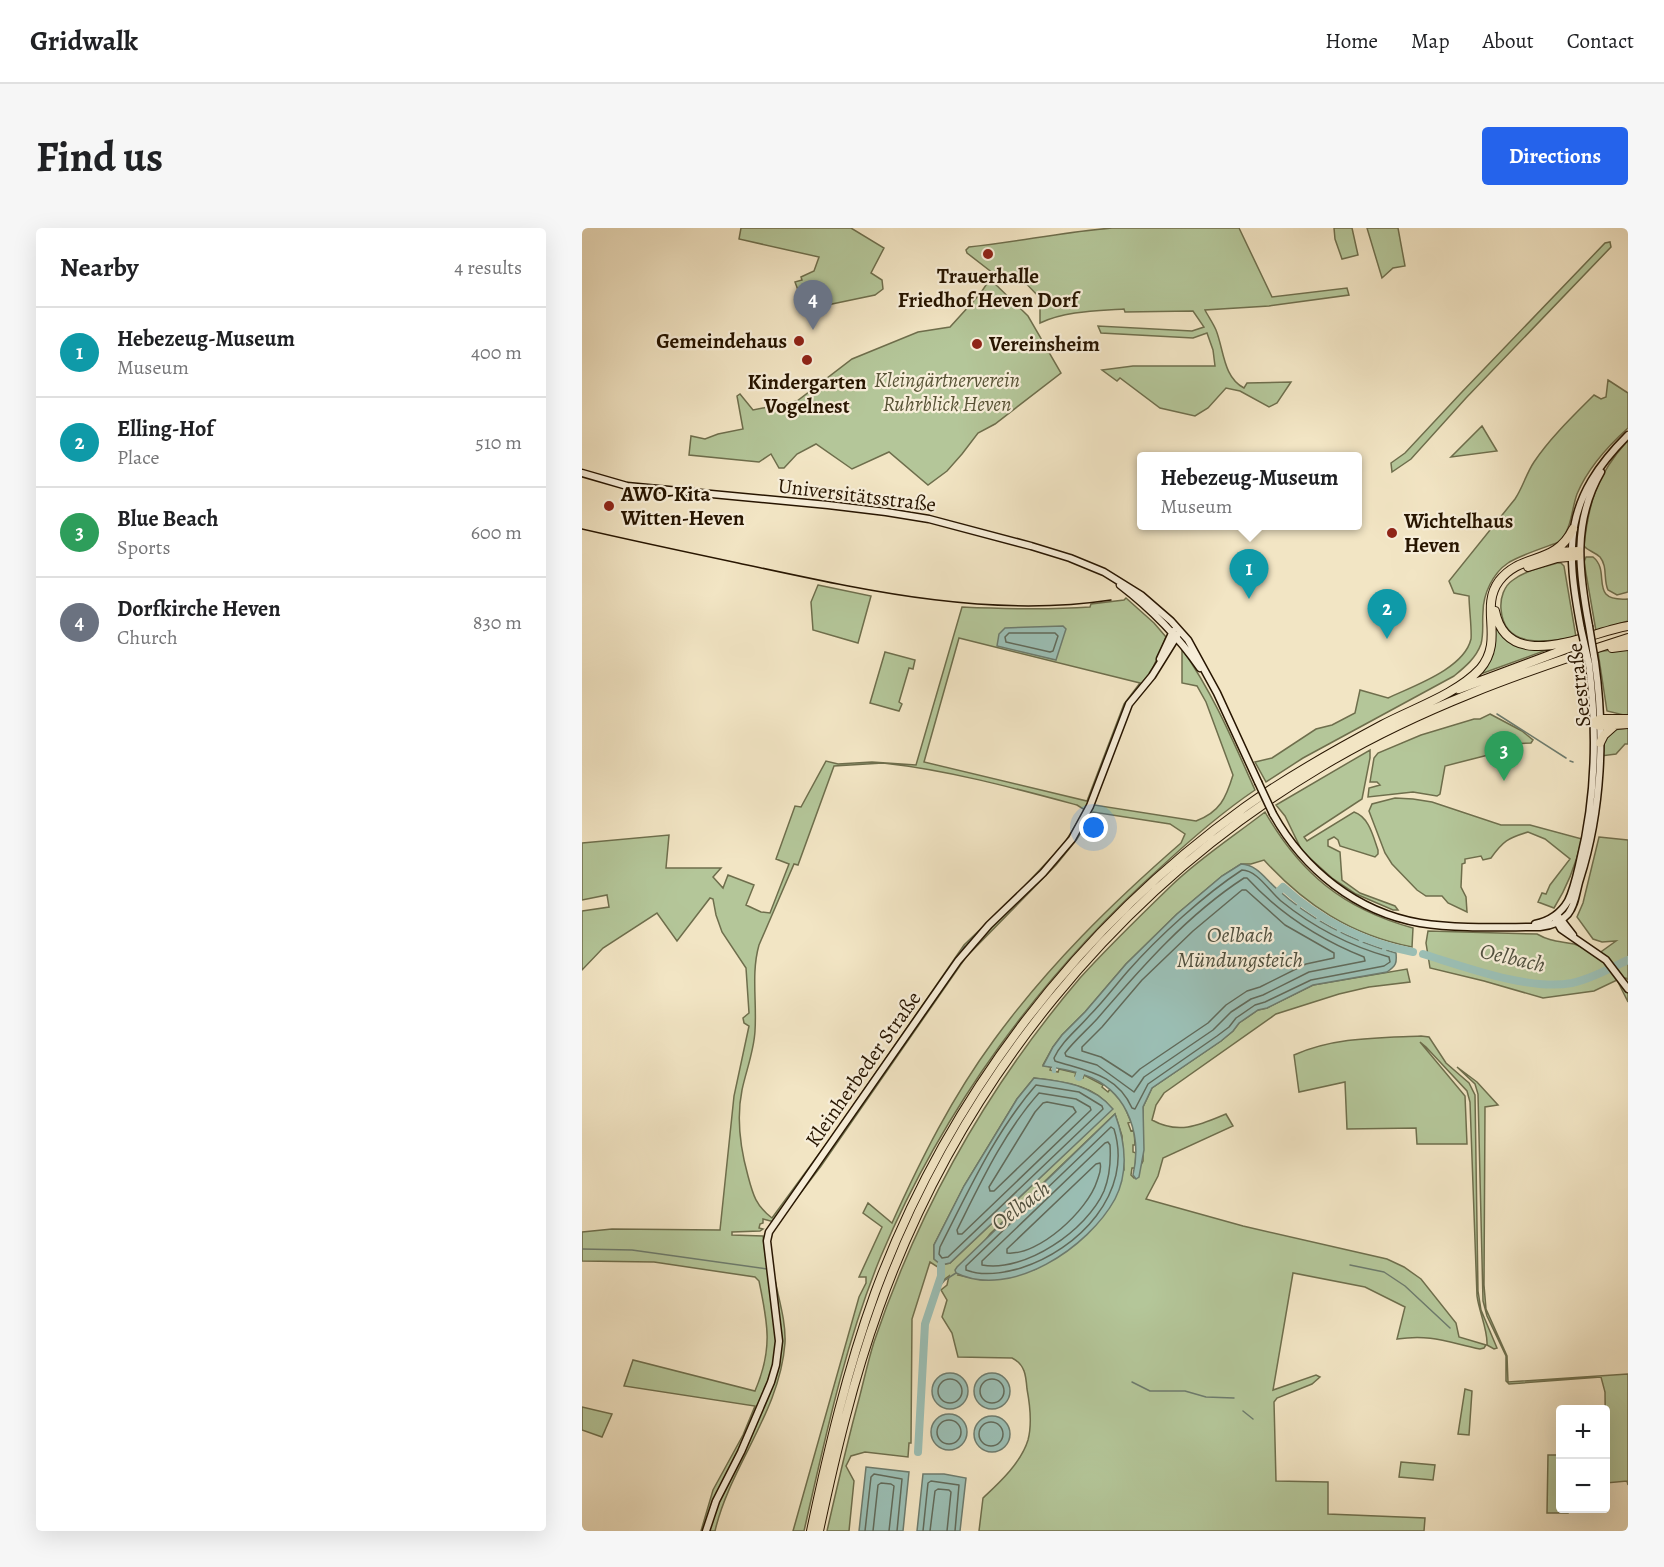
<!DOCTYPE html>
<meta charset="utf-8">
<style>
body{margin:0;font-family:Alegreya,serif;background:#f6f6f6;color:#202124}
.controls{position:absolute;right:18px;bottom:18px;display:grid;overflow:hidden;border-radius:6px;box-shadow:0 6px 24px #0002}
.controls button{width:54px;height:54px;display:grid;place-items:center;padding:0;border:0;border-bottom:2px solid #e0e0e0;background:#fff;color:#202124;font:30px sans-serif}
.you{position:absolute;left:512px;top:600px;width:21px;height:21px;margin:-15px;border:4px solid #fff;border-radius:50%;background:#1a73e8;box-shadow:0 0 0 9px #1a73e833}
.badge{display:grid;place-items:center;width:39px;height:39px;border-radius:50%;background:#2563eb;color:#fff;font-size:20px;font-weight:700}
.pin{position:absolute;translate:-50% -50px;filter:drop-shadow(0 2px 3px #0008)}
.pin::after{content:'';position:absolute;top:32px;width:21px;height:18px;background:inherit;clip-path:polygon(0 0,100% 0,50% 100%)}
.popup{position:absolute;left:555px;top:224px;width:225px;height:78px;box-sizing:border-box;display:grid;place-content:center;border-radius:6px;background:#fff;filter:drop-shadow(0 2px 4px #0005);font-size:20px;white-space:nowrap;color:#757577}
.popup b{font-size:22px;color:#202124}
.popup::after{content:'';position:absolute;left:50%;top:100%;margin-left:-12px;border:12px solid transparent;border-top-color:#fff}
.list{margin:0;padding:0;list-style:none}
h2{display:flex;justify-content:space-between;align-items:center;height:78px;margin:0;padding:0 24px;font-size:26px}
h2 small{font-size:20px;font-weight:400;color:#757577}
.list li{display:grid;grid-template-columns:39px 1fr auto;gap:18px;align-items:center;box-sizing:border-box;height:90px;padding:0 24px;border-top:2px solid #e0e0e0}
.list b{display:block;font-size:22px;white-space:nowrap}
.list p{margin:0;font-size:20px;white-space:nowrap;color:#757577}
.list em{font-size:20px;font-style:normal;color:#757577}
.map{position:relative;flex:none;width:1046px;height:1303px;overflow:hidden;border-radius:6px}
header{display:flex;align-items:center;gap:36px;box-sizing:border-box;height:84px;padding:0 30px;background:#fff;border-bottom:2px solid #e0e0e0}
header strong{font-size:28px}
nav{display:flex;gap:33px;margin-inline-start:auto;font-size:21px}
.intro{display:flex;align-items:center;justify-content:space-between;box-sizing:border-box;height:144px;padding:0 36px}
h1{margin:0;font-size:42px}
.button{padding:15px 27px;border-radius:6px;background:#2563eb;color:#fff;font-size:21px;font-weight:700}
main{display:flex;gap:36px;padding:0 36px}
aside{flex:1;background:#fff;border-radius:6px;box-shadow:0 6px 24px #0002}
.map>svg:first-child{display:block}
.green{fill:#b4c699;stroke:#6e6e4c;stroke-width:1.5;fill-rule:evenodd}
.water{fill:#9bbfb5;stroke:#6d7b6d;stroke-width:1.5}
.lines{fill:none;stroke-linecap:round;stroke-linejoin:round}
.shore{stroke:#616a5a;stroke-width:1.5}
.stream{stroke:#6d7b6d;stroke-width:1.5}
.canal{stroke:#9bbfb5;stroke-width:4.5}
.river{stroke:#9bbfb5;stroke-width:8}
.secondary-casing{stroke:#271500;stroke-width:9}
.highway-casing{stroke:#271500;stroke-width:10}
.secondary{stroke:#f7eed9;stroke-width:6}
.highway{stroke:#f2e5c4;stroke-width:8}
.tram{stroke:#271500;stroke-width:1.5}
.secondary-bridge-casing{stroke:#271500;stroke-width:9;stroke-linecap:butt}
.secondary-bridge{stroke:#f7eed9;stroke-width:6}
.poi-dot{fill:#8f2418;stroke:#f7eed9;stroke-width:2}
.labels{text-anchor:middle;stroke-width:4.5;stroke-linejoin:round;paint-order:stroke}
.poi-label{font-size:21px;font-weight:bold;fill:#271500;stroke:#f7eed9;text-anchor:start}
.park-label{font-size:21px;font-style:italic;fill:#585336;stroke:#f7eed9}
.street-label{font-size:21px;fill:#271500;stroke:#f7eed9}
.water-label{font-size:22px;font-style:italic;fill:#50503f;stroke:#f7eed9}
</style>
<header>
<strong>Gridwalk</strong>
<nav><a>Home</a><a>Map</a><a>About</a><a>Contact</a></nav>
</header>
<div class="intro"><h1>Find us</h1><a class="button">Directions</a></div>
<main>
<aside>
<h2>Nearby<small>4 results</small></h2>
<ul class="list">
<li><span class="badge" style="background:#0f9aa8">1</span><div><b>Hebezeug-Museum</b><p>Museum</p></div><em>400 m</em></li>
<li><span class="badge" style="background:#0f9aa8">2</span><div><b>Elling-Hof</b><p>Place</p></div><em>510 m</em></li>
<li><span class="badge" style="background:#2e9e5b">3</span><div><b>Blue Beach</b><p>Sports</p></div><em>600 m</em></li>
<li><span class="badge" style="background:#6b7280">4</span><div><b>Dorfkirche Heven</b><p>Church</p></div><em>830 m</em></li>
</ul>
</aside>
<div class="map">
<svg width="1046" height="1303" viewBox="0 0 1046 1303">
<rect width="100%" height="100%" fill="#f2e5c4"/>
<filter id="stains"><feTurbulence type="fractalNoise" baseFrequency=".00333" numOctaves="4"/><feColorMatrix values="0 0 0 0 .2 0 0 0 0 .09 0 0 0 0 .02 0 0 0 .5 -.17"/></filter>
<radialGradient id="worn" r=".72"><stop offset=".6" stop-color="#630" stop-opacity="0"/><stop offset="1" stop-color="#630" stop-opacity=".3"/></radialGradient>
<path class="green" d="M159 0H269L302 20 289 45 300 52 301 61 293 67 250 76 224 84 213 54 220 52 219 49 232 43 237 29 157 11Z
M530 0H657L690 69 765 60 767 67 687 78 623 82C626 88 631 95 634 102 642 122 641 149 662 160L665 155 709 154 695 175 687 179 658 163 644 160 626 180 613 188 578 180 538 150 535 153 520 142 551 138H633L631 122 625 105 611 110 519 105 516 98 610 103 622 99 611 83 543 84 542 81C514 83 484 83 458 95V70L433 44 416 49 385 25 384 22 387 19C435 14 482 4 530 0Z
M752 0H770L776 27 760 31 753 11Z
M785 0H816L823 38 811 40 800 50Z
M1028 14 1029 19 884 170 829 231 810 244 809 235 823 225 879 165 1023 15Z
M408 51 446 88 479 145 413 196 396 205 380 226 365 243 346 257 307 224 270 241 234 216 215 226 202 240H197L189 226 177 234 107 227 109 208 123 211 136 206 161 201 155 168 158 166 171 182 215 173 270 131 336 104 368 99 398 66Z
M1026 152 1046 165V200C1026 218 1005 242 995 266 989 283 990 301 977 314 964 319 936 328 926 335 911 345 901 366 901 384 900 395 902 405 899 416 894 430 883 439 872 448L721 530 684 554 673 534 690 530 734 501 750 497 773 485 778 462 806 470C831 458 882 441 889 411 890 402 887 379 887 368L872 365 867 353 933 271C941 259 944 246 952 234 968 210 991 188 1012 167L1019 171 1024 169Z
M900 198 915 223 869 229Z
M1046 212V364L1035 367 1026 362C1021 351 1026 339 1018 329 1013 324 1006 323 1002 318 1007 272 1015 247 1046 212Z
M1004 329H1011C1030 344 1005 374 1046 371V393L1014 403 1002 334Z
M975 335H979L982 338 994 409C966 414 922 422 919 381 918 370 922 358 931 352 944 342 960 340 975 335Z
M236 357 289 368 276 415 231 402 229 374Z
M544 370 572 395 584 409 568 447 547 482 512 577 614 593C638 584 644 570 651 547L624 474 615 458 600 455V421C631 465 651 513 673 562 639 585 608 612 578 640 459 747 362 879 299 1028 263 1115 243 1211 222 1303H211L277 1069 284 1055V1049H277L300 999 281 985 286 975 310 995C339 931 370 869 412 812 466 738 530 675 599 615L603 606 588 596 511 584 495 611 474 637 384 729 239 938 196 995 181 991V995L178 996 177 1000 181 1001 178 1003 150 1004V1007L181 1008 186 1047 193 1052C197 1072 204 1094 203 1115 198 1184 148 1238 133 1303H119L131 1262 161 1207 173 1178 42 1158 51 1132 173 1163C191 1121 186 1096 177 1053L173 1049 72 1034 0 1033V1004L30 1001 138 1002 152 868 167 798 162 795 161 790 167 785 164 740 140 704 134 687 131 671 128 670 95 713 75 685 21 720 0 742V683L27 679 25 667 0 672V615L87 607 84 640H139L131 649 141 660 146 647 172 657 164 677 179 684 188 685 207 636 194 631 213 578 219 579 244 533 256 536 290 534 334 537 380 379C423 381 465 382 508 379L509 376 542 372ZM377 410 558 455 542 476 505 573 342 534ZM301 535C366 542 432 560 495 577L503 582 482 616 435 666 382 717 253 904 190 990C174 978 171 967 166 948 158 919 154 891 160 862 164 843 172 823 173 803 175 774 169 745 177 717L212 636 216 637 252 538Z
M910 387 924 409 970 420 893 448 904 435Z
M1046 419V488L1025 483 1016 424Z
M303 424 333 432 331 441 327 440 317 474 320 476 317 483 288 475Z
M908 486 940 503 951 512 949 515 927 516 910 526 863 538 858 566 855 568 831 564 786 569 787 560 798 557 795 554H788L792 530 796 525 839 507 892 491H898Z
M1046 500V516H1043L1034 526 1019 528V515L1031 502Z
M788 522V530L780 571 722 609 725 613 772 584C787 589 791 608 796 622V626L793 629 758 618 756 612 752 609 746 612V618L758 624 760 652 778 665 813 678 816 682H811L774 666 750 650 720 623 703 588 694 577Z
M813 570 831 571 850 574 919 597H948L1000 611C994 636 986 658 972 680L956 674 960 665 964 666 968 657 988 631 963 611 946 604C926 610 921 613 909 630L901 632 899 628 883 631V635L880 636 879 659 884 669 885 684 866 675 860 668H844L835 662 810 636 803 625 787 583 790 576Z
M683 584C718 645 761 681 831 700L830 719C769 707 723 677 682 632L669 636H659L640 648 595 686 544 736 503 784 480 807 471 819 461 837 469 839 468 842 476 844 477 841 494 845 493 848 501 850 502 847 521 857 520 859 526 864 528 861 541 875 549 894 546 895 549 903 552 902 553 917H551V924L554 925 553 940H550L549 947 552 950 561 933V879L570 860 639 813 651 803 657 795 676 782 685 780 731 757 825 741 828 754 787 759 757 766 694 786 582 865 574 877 570 892C597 907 618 897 644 886L651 898 581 930 576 948 564 971 661 998 805 1031 822 1039 839 1051 874 1095 877 1109 904 1117 902 1120 898 1121C865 1114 849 1106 815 1111L823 1079 783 1059 711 1045 691 1162 734 1147 738 1149 730 1156 695 1170 692 1174 694 1253 746 1254V1286L843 1290 842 1303H397L401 1270C417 1255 439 1235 446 1212 450 1197 448 1177 445 1161 444 1148 443 1136 430 1130L376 1129 370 1105 360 1089 365 1072 359 1062 365 1057 367 1048 360 1053 362 1043 348 1034 330 1091 329 1215H327L326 1229 283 1224 269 1228 264 1238 272 1253 267 1303H245C255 1259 265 1215 277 1171 282 1152 286 1133 292 1114 337 981 407 857 498 750 527 718 559 687 590 657 618 630 652 608 683 584ZM452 850C481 854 512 856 530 881L368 1035 359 1037 352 1031V1017L382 958 435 871ZM533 886 540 908 542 942 454 1041 417 1051 401 1052 376 1047 408 1006Z
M1017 609 1046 612V752L1044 750 1038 751 1046 765V774L1035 752 1012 763 961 770 902 753 848 740 844 715 846 703 955 706C969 714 977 713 992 716 1000 718 1007 724 1013 728L1034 713 1020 714 1011 711 995 689 1001 675Z
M839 808 847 809 864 835 887 855 893 867 896 1063 899 1082 915 1120 912 1121 905 1117C906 1102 897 1084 895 1068L888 874 885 863 844 819 838 814 883 868 885 916H835L834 900 765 901 763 854 717 864 712 827C752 809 796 810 839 808Z
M875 839 895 854 916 877 903 879 902 1057 904 1081 925 1128 926 1154 1046 1146V1257L1045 1253 1024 1255 1023 1164 1019 1149 927 1156 924 1153V1128L905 1088 901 1073 896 866 893 856Z
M883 1161 890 1163 887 1207 876 1206Z
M0 1179 30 1186 20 1209 0 1202Z
M966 1227H978V1280L986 1281V1285H965Z
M819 1234 853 1237 851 1252 817 1249Z"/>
<path class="water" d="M481 398 484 401 474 432 415 418 417 406 423 400Z
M659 636C676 637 683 651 695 661 729 692 770 713 814 725 815 735 814 738 805 744L731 757 685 780 676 782 657 795 651 803 639 813 570 860 561 879 562 922 557 949 554 951 551 947C560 909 547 867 510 850 495 843 476 840 461 838L471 819 480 807 503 784 544 736 595 686 640 648Z
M452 850C481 853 511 857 531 881L368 1035 359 1037 352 1031V1017L382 958 435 871Z
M533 886C543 913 547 944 533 971 507 1019 429 1072 374 1045L373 1042 375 1039Z
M350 1163a18 18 0 1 1 36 0a18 18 0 1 1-36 0Z
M392 1163a18 18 0 1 1 36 0a18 18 0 1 1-36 0Z
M349 1204a18 18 0 1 1 36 0a18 18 0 1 1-36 0Z
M392 1206a18 18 0 1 1 36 0a18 18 0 1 1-36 0Z
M284 1239 327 1244 321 1303H277Z
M341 1246H362L384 1250 378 1303H335Z"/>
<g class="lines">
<path class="shore" d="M427 405H473L476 408 471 423 468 424 424 414 423 409Z
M660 642C675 642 688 664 699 673 731 699 768 718 807 729L808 734 802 738 729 752 683 774 673 777 654 790 647 799 635 808 566 856 553 881 550 880C535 846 504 843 473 833L472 830C480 813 495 802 507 788 521 774 533 758 546 743 576 709 623 666 660 642Z
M662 650H665C698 686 737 711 782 729L783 733 727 744 681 767 669 771 649 784 631 802 562 849 552 864 515 837 484 828 483 825C493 812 505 802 515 791 559 740 605 687 662 650Z
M660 662H664L703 697 752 725V730L724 736 678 759 665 763 644 777 626 795 558 841 550 849 519 829 500 823V819L520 799 560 752 611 703Z
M454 857 497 864 520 878 521 881 366 1029 360 1030 357 1026 358 1019C386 964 413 904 454 857Z
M457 865 494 871 508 879 509 882 380 1006H376L375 1002C398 956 422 904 457 865Z
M465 874 491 879 494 884 412 963H408L407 959 453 884 461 875Z
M529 899 532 901C552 965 496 1022 439 1040 422 1045 402 1049 384 1042V1038Z
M526 914 528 917C529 933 528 948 522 963 505 1002 443 1045 400 1037V1033L523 915Z
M518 935C520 941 517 947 515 953 506 982 457 1028 425 1025V1021L514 936Z
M356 1163a12 12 0 1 1 24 0a12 12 0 1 1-24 0Z
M398 1163a12 12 0 1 1 24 0a12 12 0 1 1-24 0Z
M355 1204a12 12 0 1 1 24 0a12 12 0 1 1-24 0Z
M397 1206a12 12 0 1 1 24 0a12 12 0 1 1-24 0Z
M283 1303 289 1249 292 1246 320 1251 315 1303
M291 1303 296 1257 299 1255 309 1256 312 1258 307 1303
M341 1303 346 1255 349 1253 377 1257 373 1303
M348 1303 353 1263 356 1261 367 1262 369 1264 365 1303"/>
<path class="stream" d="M915 486 984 530
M988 533 991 534
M409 691 419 681
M386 715 402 698
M307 827 383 718
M0 1021 50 1022 185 1041
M768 1037 802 1044 823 1058 868 1100
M355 1061 363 1052 374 1045
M550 1154 568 1163H603L624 1169 652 1170
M661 1183 671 1191"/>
<path class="canal" d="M716 679 719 675
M736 692 739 688
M757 703 760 699
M779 713 782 709
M802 722 804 717
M472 843V840"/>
<path class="river" d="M697 663 701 659C737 692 783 715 831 724
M841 726C883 739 947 763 990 755 1009 751 1028 740 1046 732
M497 849 498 846
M336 1224 343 1096 359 1048V1037"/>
<g class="secondary-casing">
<path id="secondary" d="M0 245 45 258 246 277 304 284 347 291 449 318 488 330 522 344 559 367 589 393 606 412 635 465 676 554
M538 357C568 380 596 408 618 440
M1007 398C997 345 990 294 1019 244
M999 401C983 317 982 271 1046 207
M578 431 591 403
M691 586C722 642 775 684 838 695 877 701 918 699 958 699 968 698 979 694 986 686 994 676 994 663 998 651 1020 582 1023 505 1013 434
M977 689 991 707
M974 692 979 701 1024 732 1046 761
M953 696C967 693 979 685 986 673 992 661 995 646 998 633 1014 569 1015 501 1007 436
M124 1303 134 1273 159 1224 189 1154 194 1137 197 1113 185 1013 187 1004 376 733 407 697 461 645 490 611 508 578 547 476 570 448 598 403"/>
</g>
<g class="highway-casing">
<path id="highway" d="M974 324 997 323
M946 339 975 330 997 328
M913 383C926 448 1007 404 1046 398
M1030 420 1046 418
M877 461 1000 415
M1011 495 1018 491H1046
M1011 495 1018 498 1046 496
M1018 515 1022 507 1032 498
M229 1303C246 1223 265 1142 293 1065 365 871 495 700 663 579 707 548 753 522 800 497 830 481 875 466 898 441 923 412 897 380 917 353 939 324 973 338 991 301
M237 1303C253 1228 271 1152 297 1080 377 856 534 661 739 539 835 481 940 444 1046 410"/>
</g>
<use href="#secondary" class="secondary"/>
<use href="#highway" class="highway"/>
<path class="tram" d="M0 301C52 313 104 324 156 335 278 361 404 391 529 372"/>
<g class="secondary-bridge-casing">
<path id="secondary-bridge" d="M1007 398 1013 434
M999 401 1007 436
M676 554 691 586"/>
</g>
<use href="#secondary-bridge" class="secondary-bridge"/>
</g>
<g class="poi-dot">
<circle cx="406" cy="26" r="6"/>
<circle cx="217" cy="113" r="6"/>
<circle cx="395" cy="116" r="6"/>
<circle cx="225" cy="132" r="6"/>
<circle cx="27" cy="278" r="6"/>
<circle cx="810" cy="305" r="6"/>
</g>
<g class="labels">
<g class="poi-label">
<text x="406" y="55" text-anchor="middle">Trauerhalle<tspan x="406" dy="24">Friedhof Heven Dorf</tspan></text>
<text x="205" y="120" text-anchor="end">Gemeindehaus</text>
<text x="407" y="123">Vereinsheim</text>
<text x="225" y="161" text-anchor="middle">Kindergarten<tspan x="225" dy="24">Vogelnest</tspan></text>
<text x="39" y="273">AWO-Kita<tspan x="39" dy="24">Witten-Heven</tspan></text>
<text x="822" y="300">Wichtelhaus<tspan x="822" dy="24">Heven</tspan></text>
</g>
<g class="park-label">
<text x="365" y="159">Kleingärtnerverein<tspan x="365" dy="24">Ruhrblick Heven</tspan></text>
</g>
<g class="street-label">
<text transform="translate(275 267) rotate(7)" y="7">Universitätsstraße</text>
<text transform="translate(997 457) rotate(-96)" y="7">Seestraße</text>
<text transform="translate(281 841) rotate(-55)" y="7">Kleinherbeder Straße</text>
</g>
<g class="water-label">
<text x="658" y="714">Oelbach<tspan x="658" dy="25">Mündungsteich</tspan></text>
<text transform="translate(931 729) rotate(13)" y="8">Oelbach</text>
<text transform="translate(438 977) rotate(-37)" y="8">Oelbach</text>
</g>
</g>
<rect width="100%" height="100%" filter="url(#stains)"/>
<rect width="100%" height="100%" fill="url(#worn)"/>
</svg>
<div class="controls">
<button>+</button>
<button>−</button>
</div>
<div class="you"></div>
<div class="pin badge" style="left:667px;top:371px;background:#0f9aa8">1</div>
<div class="popup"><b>Hebezeug-Museum</b>Museum</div>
<div class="pin badge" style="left:805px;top:411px;background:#0f9aa8">2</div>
<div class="pin badge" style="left:922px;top:553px;background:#2e9e5b">3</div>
<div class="pin badge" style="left:231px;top:102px;background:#6b7280">4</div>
</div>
</main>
